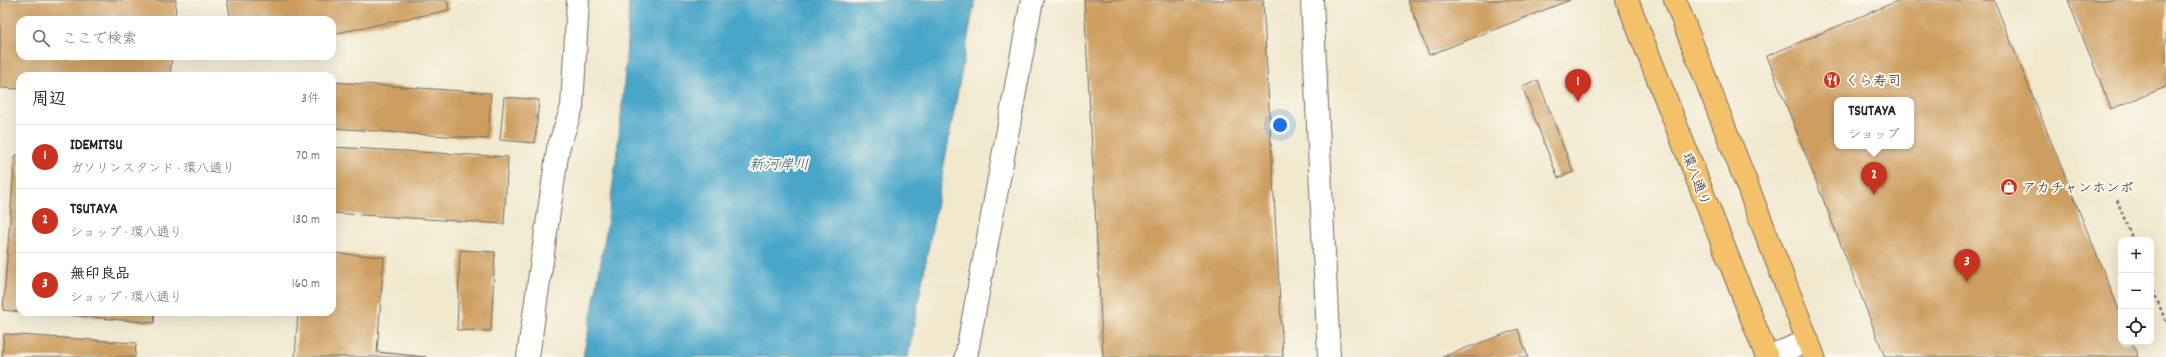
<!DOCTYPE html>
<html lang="ja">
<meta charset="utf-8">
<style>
body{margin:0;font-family:Dekko,"Klee One",sans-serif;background:#f6f6f6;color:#222}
.controls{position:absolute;right:12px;bottom:12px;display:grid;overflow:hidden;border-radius:8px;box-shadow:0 4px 16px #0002}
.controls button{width:36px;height:36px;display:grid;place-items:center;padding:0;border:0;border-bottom:1px solid #e0e0e0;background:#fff;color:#222;font:20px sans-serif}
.you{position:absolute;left:1280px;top:125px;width:14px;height:14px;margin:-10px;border:3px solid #fff;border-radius:50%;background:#1a73e8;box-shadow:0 0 0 6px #1a73e833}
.badge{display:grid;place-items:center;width:26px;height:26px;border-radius:50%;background:#c8321e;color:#fff;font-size:13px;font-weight:700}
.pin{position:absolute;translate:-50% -33px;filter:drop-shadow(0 1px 2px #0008)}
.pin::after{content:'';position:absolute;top:21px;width:14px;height:12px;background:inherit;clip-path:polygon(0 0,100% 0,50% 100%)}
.popup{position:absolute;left:1834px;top:97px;width:80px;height:52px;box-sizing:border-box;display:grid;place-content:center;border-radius:8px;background:#fff;filter:drop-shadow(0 1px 3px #0005);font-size:13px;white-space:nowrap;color:#767676}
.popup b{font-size:15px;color:#222}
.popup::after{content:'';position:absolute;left:50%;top:100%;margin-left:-8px;border:8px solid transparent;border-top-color:#fff}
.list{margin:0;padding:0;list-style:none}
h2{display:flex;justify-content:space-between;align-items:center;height:52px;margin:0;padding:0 16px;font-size:17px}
h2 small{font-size:13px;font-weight:400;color:#767676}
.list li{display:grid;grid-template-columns:26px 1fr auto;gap:12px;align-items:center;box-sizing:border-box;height:64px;padding:0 16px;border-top:1px solid #e0e0e0}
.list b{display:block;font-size:15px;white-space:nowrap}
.list p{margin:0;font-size:13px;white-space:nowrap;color:#767676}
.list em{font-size:13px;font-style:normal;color:#767676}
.icon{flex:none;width:22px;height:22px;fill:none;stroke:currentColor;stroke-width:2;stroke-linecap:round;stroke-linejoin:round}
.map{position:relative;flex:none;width:2166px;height:357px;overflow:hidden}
.search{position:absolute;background:#fff;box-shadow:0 4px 16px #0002;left:16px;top:16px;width:320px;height:44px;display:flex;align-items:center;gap:10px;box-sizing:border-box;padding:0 14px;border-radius:12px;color:#767676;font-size:15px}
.panel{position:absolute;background:#fff;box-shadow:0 4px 16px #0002;left:16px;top:72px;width:320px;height:244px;border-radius:12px}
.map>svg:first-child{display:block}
.water{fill:#4aa6c9;stroke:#3a687a}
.building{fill:#cd9e5e;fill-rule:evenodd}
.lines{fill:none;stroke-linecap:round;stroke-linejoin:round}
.minor-casing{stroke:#706d64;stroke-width:24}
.major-casing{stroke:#706d64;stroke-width:24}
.path{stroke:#706d64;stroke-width:2.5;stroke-dasharray:3 3;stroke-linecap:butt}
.minor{stroke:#fff;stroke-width:22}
.major{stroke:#f4c16a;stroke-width:22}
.labels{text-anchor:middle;stroke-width:4;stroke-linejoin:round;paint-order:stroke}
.poi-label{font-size:14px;fill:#2b2b2b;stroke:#fbf7ec;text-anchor:start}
.street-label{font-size:14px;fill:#2b2b2b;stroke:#fbf7ec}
.water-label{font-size:15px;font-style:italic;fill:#375c6a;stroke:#fbf7ec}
</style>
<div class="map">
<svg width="2166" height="357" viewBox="0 0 2166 357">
<rect width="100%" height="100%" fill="#fbf7ec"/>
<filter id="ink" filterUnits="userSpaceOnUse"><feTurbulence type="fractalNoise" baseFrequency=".025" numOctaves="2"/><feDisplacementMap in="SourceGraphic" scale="8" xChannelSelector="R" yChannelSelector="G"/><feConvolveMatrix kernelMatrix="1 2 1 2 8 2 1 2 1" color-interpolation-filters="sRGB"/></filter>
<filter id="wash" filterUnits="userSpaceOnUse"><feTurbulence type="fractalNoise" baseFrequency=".012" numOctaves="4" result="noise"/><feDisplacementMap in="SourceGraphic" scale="16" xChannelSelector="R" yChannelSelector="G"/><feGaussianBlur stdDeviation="0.9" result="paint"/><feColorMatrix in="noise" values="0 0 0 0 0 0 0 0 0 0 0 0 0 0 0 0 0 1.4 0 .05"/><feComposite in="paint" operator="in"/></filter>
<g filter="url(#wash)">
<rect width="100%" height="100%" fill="#f1e8ce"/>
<path class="water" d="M629 0H975L908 357H583C607 240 625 120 629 0Z"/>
<g id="blocks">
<path class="building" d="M0 0H176L175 20H20V56H172L170 76H20V89L0 88Z
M227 0H447L449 10 332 34V20H231Z
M1084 0H1263L1283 357H1103Z
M1408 0H1570L1429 55Z
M1900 0H1994L2121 315V342H2132L2138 357H1885L1767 56ZM1837 100H1911V146H1837Z
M2068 0H2166V87L2111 109Z
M1538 80 1573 172 1558 178 1522 86Z
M332 82 491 93 488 139 332 128Z
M504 97 539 100 535 143 500 140Z
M332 147 508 157 504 224 332 213Z
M15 155H20V312L3 310Z
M460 250 495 252 491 331 457 330Z
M332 253 384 257 377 352 426 357H295L298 312H332Z
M38 312H155L154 323Z
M1518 329 1528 357H1442Z
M4 334 136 343 135 357H2Z"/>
</g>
</g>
<g filter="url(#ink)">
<use href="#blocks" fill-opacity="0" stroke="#706d64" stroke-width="1"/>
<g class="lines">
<g class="minor-casing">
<path id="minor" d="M1312 0 1329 357
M528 357 558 149 572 107 578 0
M966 357 1032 0
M1768 357 1808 341"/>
</g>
<g class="major-casing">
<path id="major" d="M1627 0 1767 357
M1675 0 1814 357"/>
</g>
<path class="path" d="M2117 200 2133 240
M2151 285 2166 322"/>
<use href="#minor" class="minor"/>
<use href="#major" class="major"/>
</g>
</g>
<defs>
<g id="restaurant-disc" transform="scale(0.9)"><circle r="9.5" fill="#c8321e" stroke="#fbf7ec"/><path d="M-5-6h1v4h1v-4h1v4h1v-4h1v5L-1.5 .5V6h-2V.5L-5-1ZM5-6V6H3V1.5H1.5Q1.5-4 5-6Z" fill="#fff"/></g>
<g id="shop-disc" transform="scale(0.9)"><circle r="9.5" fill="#c8321e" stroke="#fbf7ec"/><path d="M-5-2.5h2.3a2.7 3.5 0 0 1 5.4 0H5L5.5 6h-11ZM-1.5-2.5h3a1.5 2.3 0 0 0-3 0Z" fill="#fff"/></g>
</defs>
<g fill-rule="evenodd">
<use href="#restaurant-disc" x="1832" y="80"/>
<use href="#shop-disc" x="2009" y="187"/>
</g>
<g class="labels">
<g class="poi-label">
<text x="1845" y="85">くら寿司</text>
<text x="2022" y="192">アカチャンホンポ</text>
</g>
<g class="street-label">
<text transform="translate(1697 179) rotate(69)" y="5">環八通り</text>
</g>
<g class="water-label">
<text x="779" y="169">新河岸川</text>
</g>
</g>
</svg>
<div class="controls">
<button>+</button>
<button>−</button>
<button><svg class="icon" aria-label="locate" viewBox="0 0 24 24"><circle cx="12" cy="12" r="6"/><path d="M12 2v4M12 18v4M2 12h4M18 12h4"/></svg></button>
</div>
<div class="you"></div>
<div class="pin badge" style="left:1578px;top:102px">1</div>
<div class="pin badge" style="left:1874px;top:195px">2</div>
<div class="popup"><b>TSUTAYA</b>ショップ</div>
<div class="pin badge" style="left:1967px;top:282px">3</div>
<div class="search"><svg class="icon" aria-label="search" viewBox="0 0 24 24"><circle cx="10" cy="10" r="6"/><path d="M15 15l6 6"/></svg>ここで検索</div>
<section class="panel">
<h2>周辺<small>3件</small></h2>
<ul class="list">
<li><span class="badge">1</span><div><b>IDEMITSU</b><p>ガソリンスタンド · 環八通り</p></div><em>70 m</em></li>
<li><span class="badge">2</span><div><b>TSUTAYA</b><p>ショップ · 環八通り</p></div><em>130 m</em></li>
<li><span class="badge">3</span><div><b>無印良品</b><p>ショップ · 環八通り</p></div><em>160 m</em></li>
</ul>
</section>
</div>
